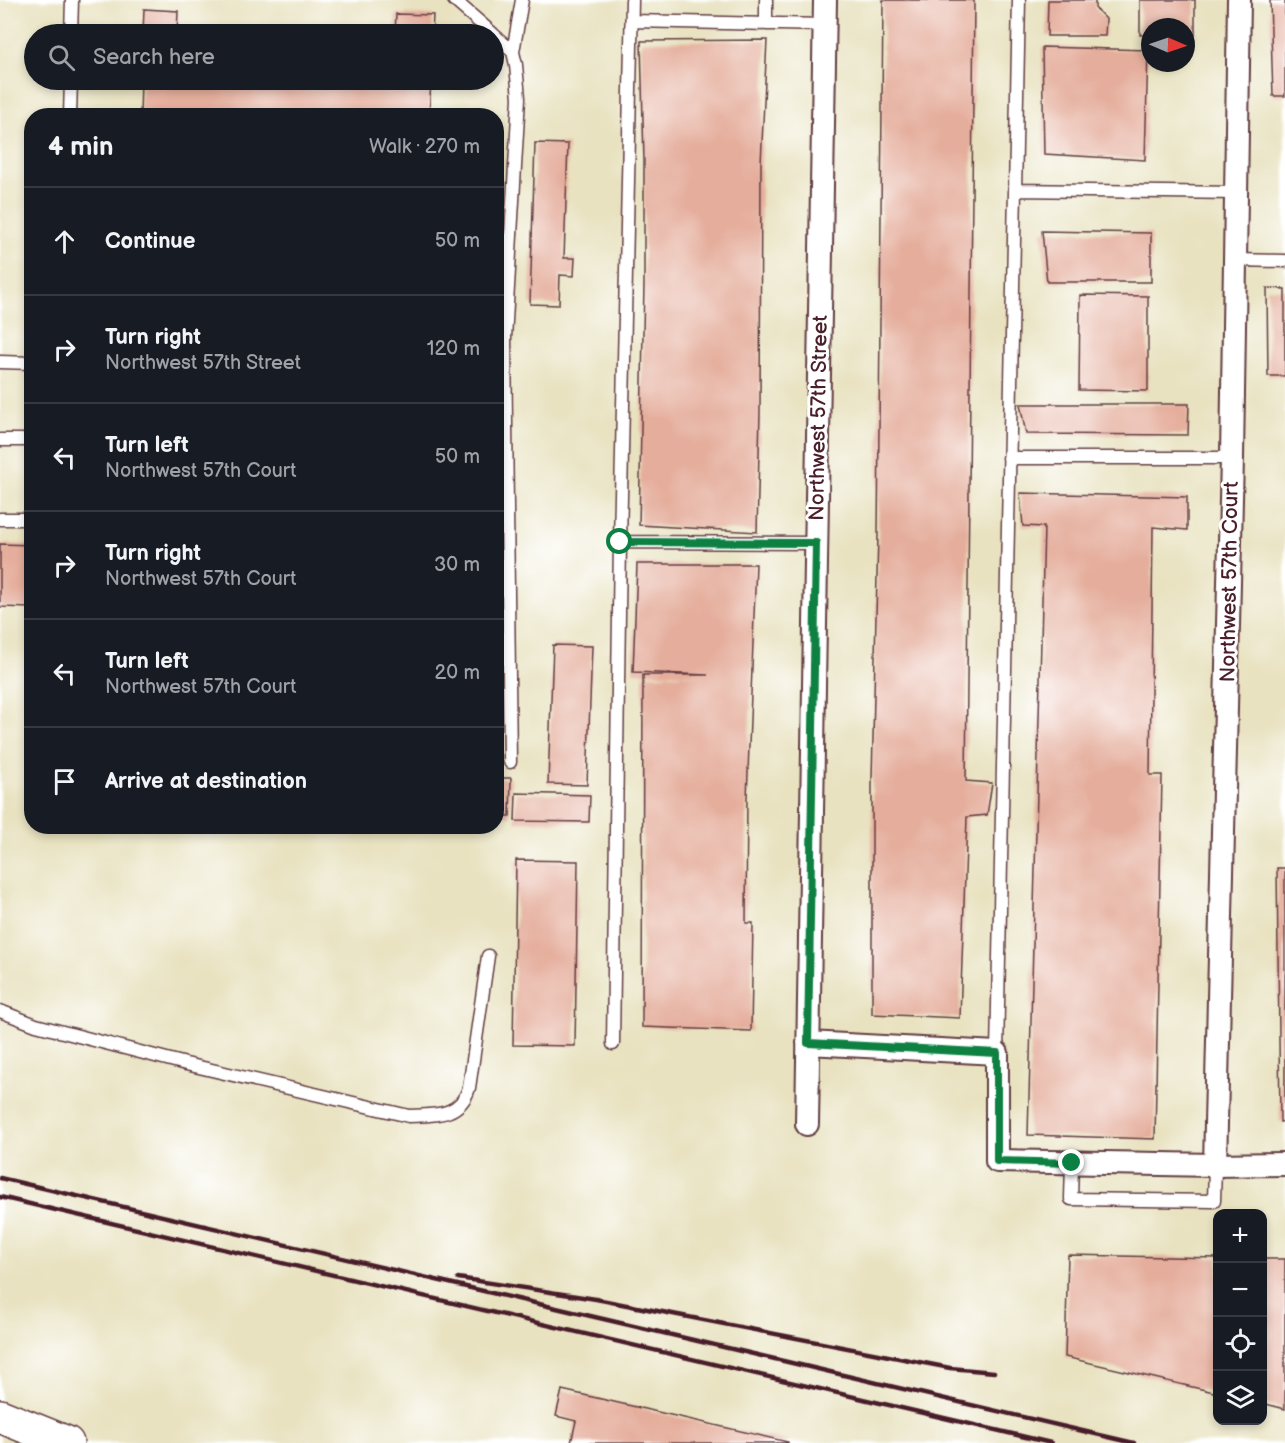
<!DOCTYPE html>
<meta charset="utf-8">
<style>
body{margin:0;font-family:"Balsamiq Sans",sans-serif;background:#20242c;color:#f1f3f6}
.controls{position:absolute;right:18px;bottom:18px;display:grid;overflow:hidden;border-radius:12px;box-shadow:0 3px 9px #0003}
.controls button{width:54px;height:54px;display:grid;place-items:center;padding:0;border:0;border-bottom:2px solid #363941;background:#171b24;color:#f1f3f6;font:30px sans-serif}
.compass{position:absolute;left:1141px;top:18px;width:54px;height:54px;border-radius:50%;background:#171b24;box-shadow:0 3px 9px #0003;rotate:92deg}
.stop{position:absolute;width:18px;height:18px;margin:-14px;border:4px solid #0b8043;border-radius:50%;background:#fff}
.stop.end{background:#0b8043;border-color:#fff;box-shadow:0 2px 6px #0008}
.list{margin:0;padding:0;list-style:none}
h2{display:flex;justify-content:space-between;align-items:center;height:78px;margin:0;padding:0 24px;font-size:26px}
h2 small{font-size:20px;font-weight:400;color:#9ea1a6}
.list li{display:grid;grid-template-columns:39px 1fr auto;gap:18px;align-items:center;box-sizing:border-box;height:108px;padding:0 24px;border-top:2px solid #363941}
.list b{display:block;font-size:22px;white-space:nowrap}
.list p{margin:0;font-size:20px;white-space:nowrap;color:#9ea1a6}
.list em{font-size:20px;font-style:normal;color:#9ea1a6}
.icon{flex:none;width:33px;height:33px;fill:none;stroke:currentColor;stroke-width:2;stroke-linecap:round;stroke-linejoin:round}
.map{position:relative;flex:none;width:1285px;height:1443px;overflow:hidden}
.search{position:absolute;background:#171b24;box-shadow:0 3px 9px #0003;left:24px;top:24px;width:480px;height:66px;display:flex;align-items:center;gap:15px;box-sizing:border-box;padding:0 21px;border-radius:33px;color:#9ea1a6;font-size:22px}
.panel{position:absolute;background:#171b24;box-shadow:0 3px 9px #0003;left:24px;top:108px;width:480px;height:726px;border-radius:24px}
.map>svg:first-child{display:block}
.building{fill:#e5ae9c}
.lines{fill:none;stroke-linecap:round;stroke-linejoin:round}
.service-casing{stroke:#623c41;stroke-width:15}
.minor-casing{stroke:#623c41;stroke-width:26}
.motorway-casing{stroke:#623c41;stroke-width:36}
.service{stroke:#fff;stroke-width:12}
.minor{stroke:#fff;stroke-width:22}
.motorway{stroke:#fff;stroke-width:33}
.rail{stroke:#4a1f2b;stroke-width:4.5}
.route{stroke:#0b8043;stroke-width:8}
.labels{text-anchor:middle;stroke-width:6;stroke-linejoin:round;paint-order:stroke}
.street-label{font-size:21px;fill:#4a1f2b;stroke:#fff}
</style>
<div class="map">
<svg width="1285" height="1443" viewBox="0 0 1285 1443">
<rect width="100%" height="100%" fill="#fff"/>
<filter id="ink" filterUnits="userSpaceOnUse"><feTurbulence type="fractalNoise" baseFrequency=".0167" numOctaves="2"/><feDisplacementMap in="SourceGraphic" scale="12" xChannelSelector="R" yChannelSelector="G"/><feConvolveMatrix kernelMatrix="1 2 1 2 8 2 1 2 1" color-interpolation-filters="sRGB"/></filter>
<filter id="wash" filterUnits="userSpaceOnUse"><feTurbulence type="fractalNoise" baseFrequency=".008" numOctaves="4" result="noise"/><feDisplacementMap in="SourceGraphic" scale="24" xChannelSelector="R" yChannelSelector="G"/><feGaussianBlur stdDeviation="1.35" result="paint"/><feColorMatrix in="noise" values="0 0 0 0 0 0 0 0 0 0 0 0 0 0 0 0 0 1.4 0 .05"/><feComposite in="paint" operator="in"/></filter>
<g filter="url(#wash)">
<rect width="100%" height="100%" fill="#e8e2c0"/>
<g id="blocks">
<path class="building" d="M883 0H974L966 781 992 783 987 815 967 817 960 1018 872 1014V778L878 535Z
M1048 0H1095V8L1106 19 1105 36H1047Z
M1140 0H1195V35H1186V27H1150V35H1140Z
M1270 0H1285V96H1273Z
M144 9 178 11 177 34H143Z
M396 14 433 15 432 34H395Z
M767 40 761 163 760 412 757 532 639 525 644 285V161L641 41Z
M1042 47 1148 50 1145 160 1044 154Z
M141 80 393 86V80H431L429 116H140Z
M535 143 568 144 564 258H575L574 276 560 275 559 305 530 304Z
M1042 231 1151 233V282H1047Z
M1267 288 1285 289V376H1268Z
M1080 295 1148 296V391L1079 390Z
M1020 404H1189L1188 435 1026 434Z
M1020 493 1187 497V530L1153 527 1150 775H1162L1155 1139 1028 1135 1044 527 1023 526Z
M0 544 32 545V608L0 607Z
M637 564H756L747 798 746 923H753L751 1031 642 1027 643 675H708L633 672Z
M553 645 592 646 587 785 548 784Z
M496 778H511L510 816H496Z
M516 793 590 795 589 822 515 821Z
M516 860 578 861 575 1046 513 1045Z
M1277 868H1285V1121L1280 1122Z
M1068 1255 1218 1258V1393L1065 1357Z
M1262 1259H1285V1409L1262 1403Z
M562 1390 788 1442V1443H571L576 1421 556 1416Z"/>
</g>
</g>
<g filter="url(#ink)">
<use href="#blocks" fill-opacity="0" stroke="#623c41" stroke-width="1.5"/>
<g class="lines">
<g class="service-casing">
<path id="service" d="M454 0 493 34
M632 21 825 25
M766 24V0
M71 34 72 0
M494 35 513 52 516 65 519 98 505 338
M513 52 522 0
M70 116 71 80
M1015 190 1237 193
M1236 260 1285 261
M496 338H505L510 762
M0 362 32 363
M0 440H32
M1009 458H1232
M0 519H32
M620 542 816 543
M0 1011 36 1025 186 1064 409 1116C435 1115 460 1117 469 1088L488 956
M613 1044 620 542 632 0
M997 1053 1019 0
M1072 1163 1071 1199 1214 1201 1215 1165"/>
</g>
<g class="minor-casing">
<path id="minor" d="M808 1043 997 1053V1161L1215 1165 1285 1164
M807 1124 825 0
M1215 1165 1232 458 1239 0"/>
</g>
<g class="motorway-casing">
<path id="motorway" d="M0 1416 67 1443"/>
</g>
<use href="#service" class="service"/>
<use href="#minor" class="minor"/>
<use href="#motorway" class="motorway"/>
<path class="rail" d="M0 1178 1134 1443
M0 1197 1051 1443
M458 1278 596 1299 950 1368 994 1372"/>
</g>
</g>
<g class="lines" filter="url(#ink)">
<path class="route" d="M620 542 816 543 808 1043 997 1053V1161L1072 1163"/>
</g>
<g class="labels">
<g class="street-label">
<text transform="translate(818 418) rotate(-89)" y="7">Northwest 57th Street</text>
<text transform="translate(1229 582) rotate(-89)" y="7">Northwest 57th Court</text>
</g>
</g>
</svg>
<div class="controls">
<button>+</button>
<button>−</button>
<button><svg class="icon" aria-label="locate" viewBox="0 0 24 24"><circle cx="12" cy="12" r="6"/><path d="M12 2v4M12 18v4M2 12h4M18 12h4"/></svg></button>
<button><svg class="icon" aria-label="layers" viewBox="0 0 24 24"><path d="M12 4l9 5-9 5-9-5zM3 14l9 5 9-5"/></svg></button>
</div>
<svg class="compass" viewBox="-18 -18 36 36"><path d="M0-13l5 13h-10z" fill="#e53935"/><path d="M0 13l5-13h-10z" fill="#9ea1a6"/></svg>
<div class="stop" style="left:620px;top:542px"></div>
<div class="stop end" style="left:1072px;top:1163px"></div>
<div class="search"><svg class="icon" aria-label="search" viewBox="0 0 24 24"><circle cx="10" cy="10" r="6"/><path d="M15 15l6 6"/></svg>Search here</div>
<section class="panel">
<h2>4 min<small>Walk · 270 m</small></h2>
<ul class="list">
<li><svg class="icon" aria-label="ahead" viewBox="0 0 24 24"><path d="M12 20V5M6 11l6-6 6 6"/></svg><div><b>Continue</b></div><em>50 m</em></li>
<li><svg class="icon" aria-label="right" viewBox="0 0 24 24"><path d="M7 20v-9h11M14 6l5 5-5 5"/></svg><div><b>Turn right</b><p>Northwest 57th Street</p></div><em>120 m</em></li>
<li><svg class="icon" aria-label="left" viewBox="0 0 24 24"><path d="M17 20v-9H6M10 6l-5 5 5 5"/></svg><div><b>Turn left</b><p>Northwest 57th Court</p></div><em>50 m</em></li>
<li><svg class="icon" aria-label="right" viewBox="0 0 24 24"><path d="M7 20v-9h11M14 6l5 5-5 5"/></svg><div><b>Turn right</b><p>Northwest 57th Court</p></div><em>30 m</em></li>
<li><svg class="icon" aria-label="left" viewBox="0 0 24 24"><path d="M17 20v-9H6M10 6l-5 5 5 5"/></svg><div><b>Turn left</b><p>Northwest 57th Court</p></div><em>20 m</em></li>
<li><svg class="icon" aria-label="arrive" viewBox="0 0 24 24"><path d="M6 21V4h12l-3 4 3 4H6"/></svg><div><b>Arrive at destination</b></div></li>
</ul>
</section>
</div>
